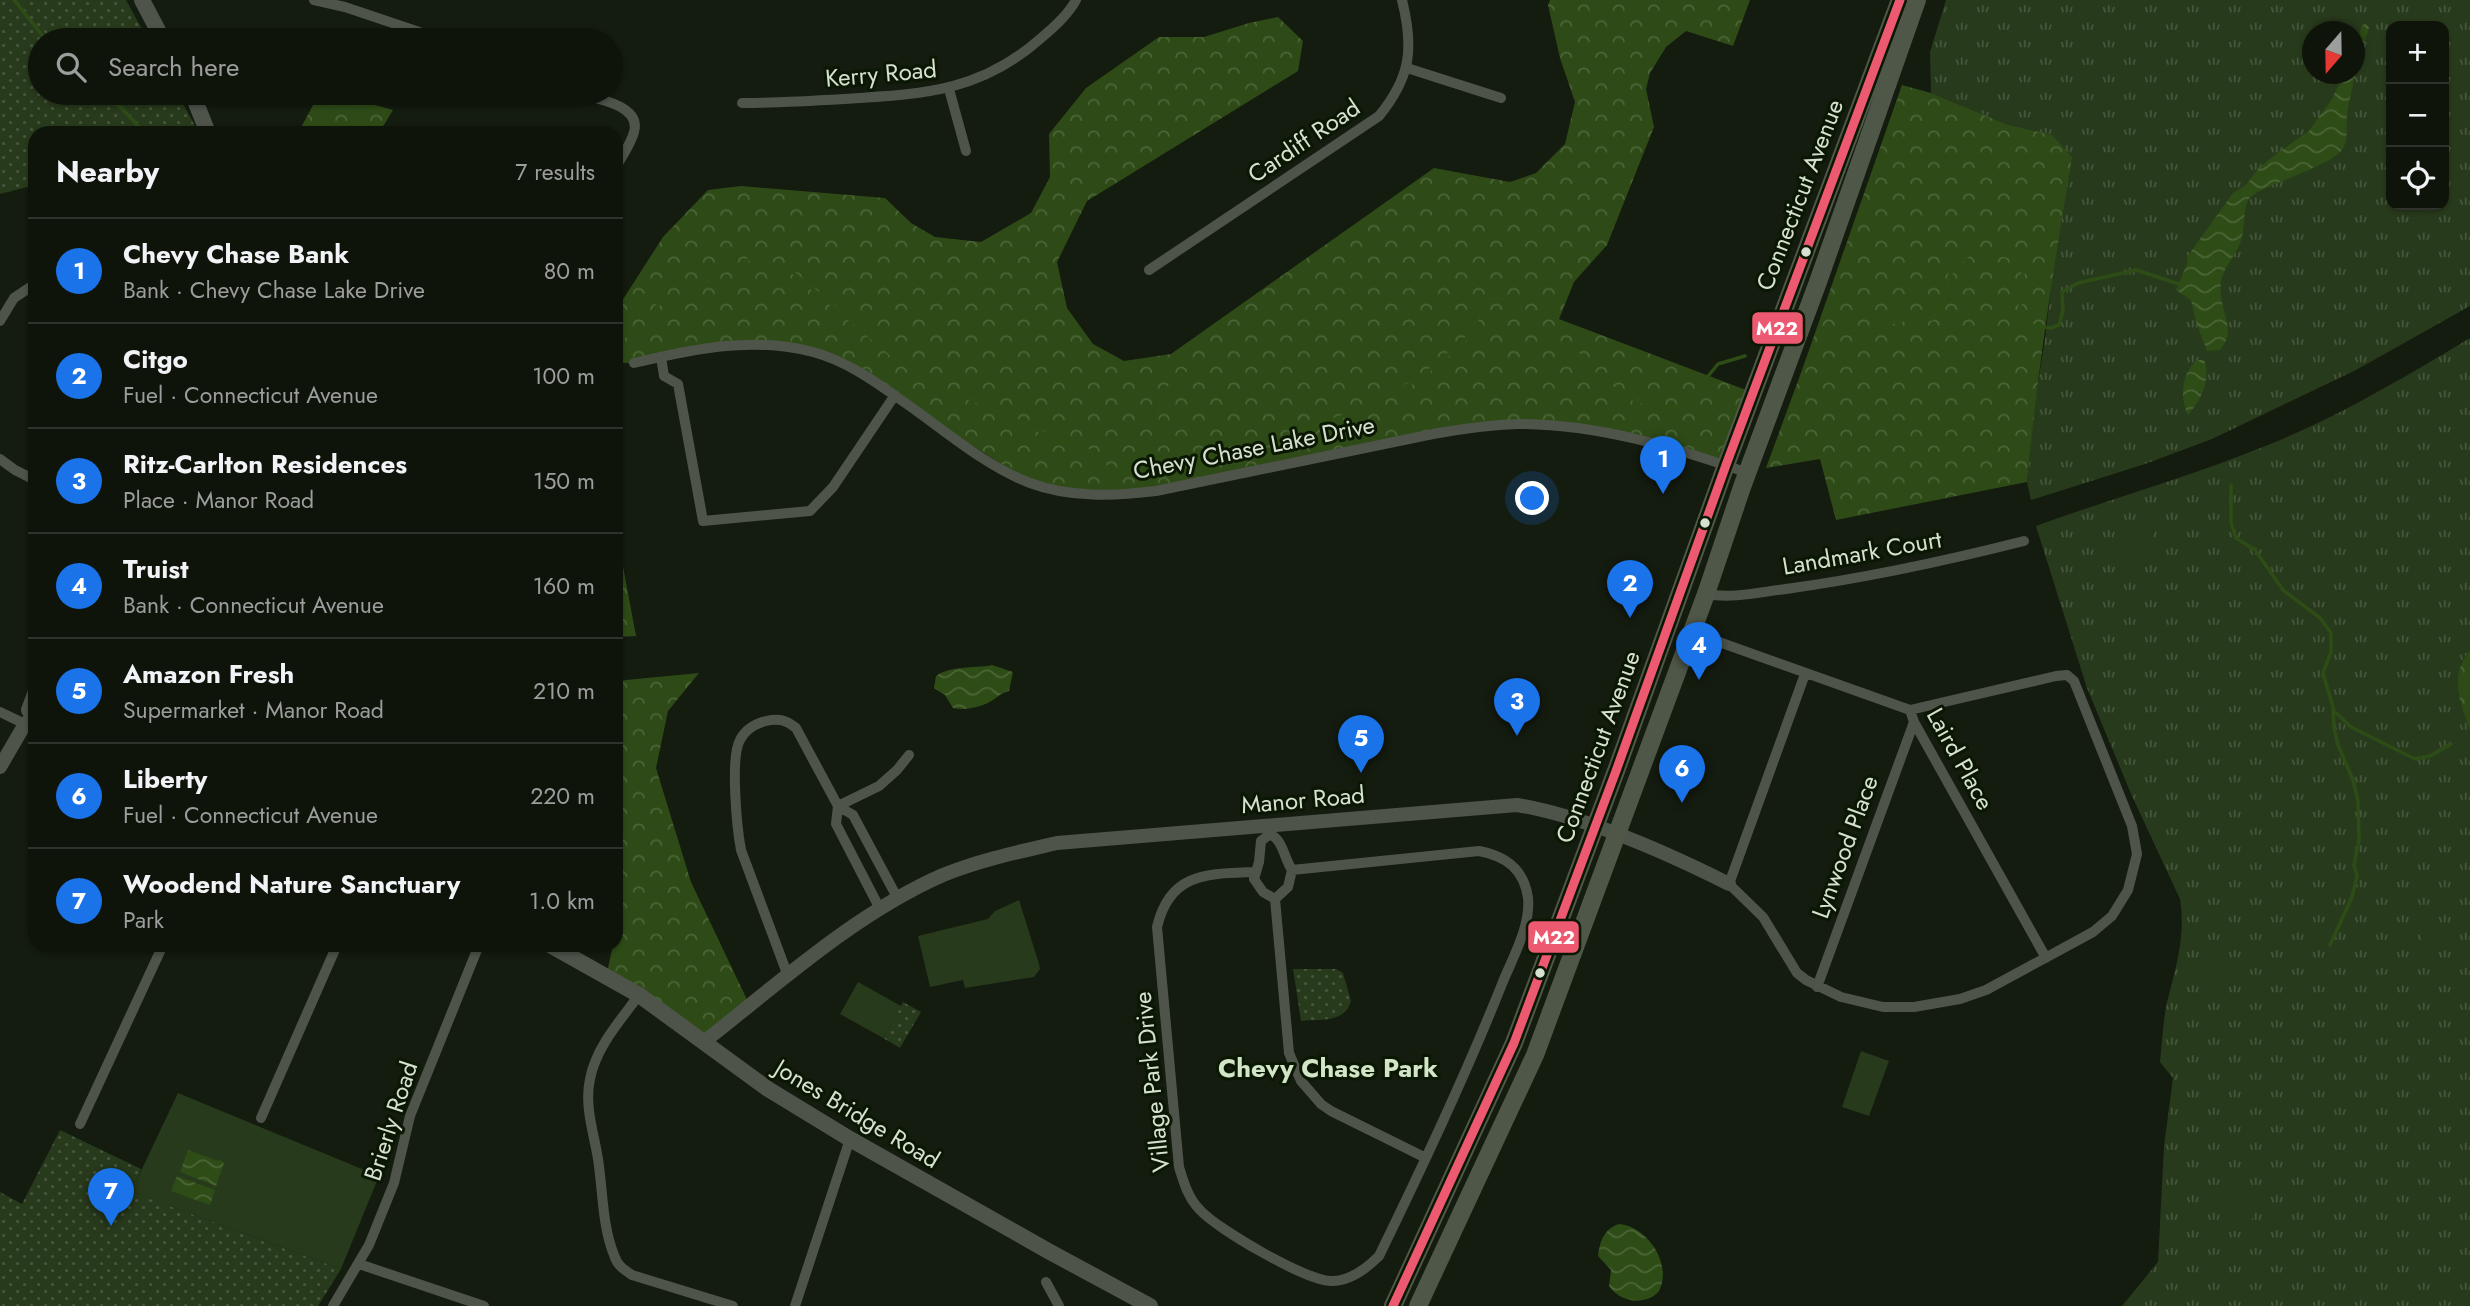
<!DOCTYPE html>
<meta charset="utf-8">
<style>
body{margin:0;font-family:Jost,sans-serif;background:#181d14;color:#f1f3f6}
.controls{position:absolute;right:21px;top:21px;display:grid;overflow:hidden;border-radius:14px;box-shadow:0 2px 5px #0004}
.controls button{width:63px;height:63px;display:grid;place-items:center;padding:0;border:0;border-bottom:2px solid #2f332c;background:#0f140b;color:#f1f3f6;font:35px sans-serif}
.compass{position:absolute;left:2302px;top:21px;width:63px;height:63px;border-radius:50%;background:#0f140b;box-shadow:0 2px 5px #0004;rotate:200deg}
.you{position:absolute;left:1533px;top:499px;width:24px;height:24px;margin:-18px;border:5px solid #fff;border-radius:50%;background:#1a73e8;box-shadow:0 0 0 10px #1a73e833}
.badge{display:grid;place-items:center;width:46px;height:46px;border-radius:50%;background:#1a73e8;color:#fff;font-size:23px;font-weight:700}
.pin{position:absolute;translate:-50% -58px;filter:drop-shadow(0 2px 4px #0008)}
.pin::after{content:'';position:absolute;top:37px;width:24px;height:21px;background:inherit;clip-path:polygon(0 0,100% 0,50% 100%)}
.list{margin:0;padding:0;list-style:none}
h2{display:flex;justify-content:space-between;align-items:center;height:91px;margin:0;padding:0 28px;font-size:30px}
h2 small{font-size:23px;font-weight:400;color:#9b9e9d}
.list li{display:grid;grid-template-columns:46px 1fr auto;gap:21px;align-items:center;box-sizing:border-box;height:105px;padding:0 28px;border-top:2px solid #2f332c}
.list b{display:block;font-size:26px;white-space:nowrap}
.list p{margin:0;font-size:23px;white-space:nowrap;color:#9b9e9d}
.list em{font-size:23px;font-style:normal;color:#9b9e9d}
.icon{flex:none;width:38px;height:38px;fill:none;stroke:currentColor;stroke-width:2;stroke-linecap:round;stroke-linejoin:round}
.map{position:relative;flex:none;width:2470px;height:1306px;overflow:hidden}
.search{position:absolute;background:#0f140b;box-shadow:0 2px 5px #0004;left:28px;top:28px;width:595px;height:77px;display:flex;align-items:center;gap:18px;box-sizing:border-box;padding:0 24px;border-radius:38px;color:#9b9e9d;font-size:26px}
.panel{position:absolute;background:#0f140b;box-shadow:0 2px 5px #0004;left:28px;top:126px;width:595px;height:826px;border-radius:21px}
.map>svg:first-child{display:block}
.grass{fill:url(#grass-tufts);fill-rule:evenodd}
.forest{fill:url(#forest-crowns)}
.park{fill:url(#park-dots)}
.garden{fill:#283a1c}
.water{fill:url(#water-waves)}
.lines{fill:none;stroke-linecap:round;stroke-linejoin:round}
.stream{stroke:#2e4c16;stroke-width:3.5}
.minor{stroke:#4e544a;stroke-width:10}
.tertiary{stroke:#4e544a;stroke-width:14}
.secondary{stroke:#4e544a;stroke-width:16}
.primary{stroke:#4f5748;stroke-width:18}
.bus-1-casing{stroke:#0a1702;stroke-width:14}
.bus-1{stroke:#ec5970;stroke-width:9}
.bus-dot{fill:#d7e1d2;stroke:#0a1702;stroke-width:2.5}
.labels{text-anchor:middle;stroke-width:6;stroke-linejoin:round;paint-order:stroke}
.street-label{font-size:24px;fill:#d7e1d2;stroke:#0a1702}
.neighbourhood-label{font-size:26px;font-weight:bold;fill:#d2e5c6;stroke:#0a1702}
.line-badge{stroke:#0a1702;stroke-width:2.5}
.badge-label{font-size:19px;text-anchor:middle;font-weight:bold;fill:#fff}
</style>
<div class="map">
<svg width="2470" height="1306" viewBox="0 0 2470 1306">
<defs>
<pattern id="grass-tufts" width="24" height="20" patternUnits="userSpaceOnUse" patternTransform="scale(1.75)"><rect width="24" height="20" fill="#283a1c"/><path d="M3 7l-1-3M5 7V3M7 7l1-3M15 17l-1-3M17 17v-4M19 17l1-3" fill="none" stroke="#46563c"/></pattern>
<pattern id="forest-crowns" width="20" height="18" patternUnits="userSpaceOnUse" patternTransform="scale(1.75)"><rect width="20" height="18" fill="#2e4b17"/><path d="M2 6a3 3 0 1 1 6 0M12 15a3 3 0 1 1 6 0" fill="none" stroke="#4c6538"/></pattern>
<pattern id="park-dots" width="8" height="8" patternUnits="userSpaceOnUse" patternTransform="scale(1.75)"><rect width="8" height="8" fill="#283a1c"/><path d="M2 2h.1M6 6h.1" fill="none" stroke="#46563c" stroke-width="1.8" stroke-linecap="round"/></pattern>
<pattern id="water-waves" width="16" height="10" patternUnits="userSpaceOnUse" patternTransform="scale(1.75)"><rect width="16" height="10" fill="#2e4c16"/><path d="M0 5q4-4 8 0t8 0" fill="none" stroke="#4c6637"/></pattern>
</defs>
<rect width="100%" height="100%" fill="#141b0f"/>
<path class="grass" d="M1946 0H2470V306L2356 370 2212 439 2145 464 2031 500 2027 482 2034 408 2045 339 2053 271 2052 135 2006 124 1931 93 1930 52ZM2391 26H2444V205H2391ZM2312 32H2354V74H2312Z
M2470 338V650C2448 676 2460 703 2470 731V1306H2122L2158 1262 2164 1146 2173 1078 2160 1062C2162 1043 2163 1021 2167 1002 2176 968 2186 934 2180 899L2132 796 2087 688 2036 526C2113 498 2192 476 2268 445 2338 417 2405 377 2470 338Z"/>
<path class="forest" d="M1550 0H1750L1733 46 1686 31 1666 47 1650 73 1646 89 1654 127 1607 245 1574 282 1559 319 1754 393 1726 465 1575 427H1474L1121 495 1031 483 845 364 759 344 634 363H616V306L620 304 663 237 708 190 741 186 885 198 911 223 935 237 981 242 1031 213 1050 177 1049 134 1086 88 1159 37H1204L1249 23 1278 17 1303 41 1298 71 1087 201 1057 262 1067 308 1093 344 1124 361 1171 354 1434 168 1510 182 1536 173 1565 144 1575 102 1560 58 1548 5Z
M1902 85 1931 93 2006 124 2052 135 2072 157C2054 265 2037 373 2027 482L1836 520 1820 459 1766 468 1802 370Z
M319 94 350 98 393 110 379 133H298Z
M616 529 636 636 616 637Z
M2470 650V731C2460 703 2448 676 2470 650Z
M699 673 668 711 656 768 691 882 750 1006 705 1041 606 977 613 945H616V932L622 904 616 860V681Z"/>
<path class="park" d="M0 0H126L148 40H40V93H177L199 133H35V185L0 194Z
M1293 969H1336L1343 973 1351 1001C1345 1023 1321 1019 1301 1021Z
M903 1002 921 1012 900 1048 883 1038Z
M60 1130 141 1169 132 1192 341 1269 318 1306H0V1192L22 1204Z"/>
<path class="garden" d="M2142 524 2151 529 2154 539 2147 563 2137 569C2115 563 2124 529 2142 524Z
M1019 900 1039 964 1040 969 1034 977 965 988 963 980 930 987 918 936 988 919 995 911Z
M2452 925 2459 930C2458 953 2435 955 2421 941L2423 930 2429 927Z
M2212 945 2221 950C2229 970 2222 997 2196 981 2191 969 2199 948 2212 945Z
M858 982 901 1006 883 1038 840 1014Z
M1861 1051 1889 1061 1869 1116 1842 1107Z
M178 1093 379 1176 341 1269 131 1192Z
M2232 1186 2250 1193C2258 1207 2254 1225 2239 1232L2226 1229C2221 1220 2218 1199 2222 1189Z"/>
<path class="water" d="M2366 24 2369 27C2361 56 2351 85 2347 115 2346 127 2349 142 2341 151 2323 170 2255 187 2248 200 2243 211 2245 225 2242 237 2236 260 2217 269 2221 295 2223 317 2236 331 2220 350L2207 351 2196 322 2191 300 2176 290 2188 262 2187 257 2233 193 2246 185 2259 168 2276 154 2309 131 2332 99 2344 74H2354L2355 47 2362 25Z
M2197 360H2204C2212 377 2200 403 2188 415 2179 398 2182 372 2197 360Z
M992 665 1013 672 1009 691C1001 693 999 696 993 700 982 707 965 711 953 708L945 695 934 688 936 676C952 665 973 669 992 665Z
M188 1150 218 1161 219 1159 224 1163 216 1186 180 1172Z
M177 1176 215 1190 210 1205 171 1191Z
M1619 1224C1647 1226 1673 1264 1659 1291 1647 1306 1620 1303 1609 1286L1611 1270 1598 1256C1600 1241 1604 1229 1619 1224Z"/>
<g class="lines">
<path class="stream" d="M14 0 46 40
M107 93 145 133
M1824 342 1831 336 1921 316 1932 319 1944 300 1950 274 1970 253H1997L2024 261 2020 307 2030 325 2051 328 2059 325 2063 310 2062 292 2078 283 2136 270 2179 284
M616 354C628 331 638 294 661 280L666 286 653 316 664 317 689 294 718 274 754 257 791 271 926 383 971 399 1051 436 1089 451 1115 475 1142 468 1153 438 1161 399 1178 375 1204 371 1260 422 1297 431 1342 417 1418 380 1466 339 1489 298 1519 300 1523 318 1579 355 1601 381 1627 397 1664 409 1681 405 1700 386 1718 364 1745 356
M2231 485V523L2236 538 2255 550 2283 590 2320 618 2331 633V652L2323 673 2333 707 2334 728 2338 745 2353 780 2358 801 2359 840 2354 865 2357 876 2352 897 2330 945
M2334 711 2351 727 2415 759 2430 756 2451 744"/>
<path class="minor" d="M314 0 345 7 443 40
M1407 68 1501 98
M949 89 966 151
M575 93C593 98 642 104 634 132 631 144 622 156 616 167
M742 103C776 103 810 101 844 99 920 94 979 93 1040 39 1053 28 1068 15 1076 0
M1149 270 1379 116C1411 77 1414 48 1402 0
M0 321 14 298 35 284
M661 357 664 376 678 384 703 521 810 511 833 487 895 395
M634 363C693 349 752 336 813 352 846 361 873 380 901 400 942 428 983 465 1030 483 1070 498 1115 496 1156 491L1433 434C1461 429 1490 425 1518 424 1598 424 1673 447 1748 473
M0 459 15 470 35 480
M1706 594C1732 599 1760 592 1786 589 1866 578 1945 561 2024 541
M1691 632 1910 710 1914 722 2046 958
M1805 674 1729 884 1763 917 1797 973 1806 980 1841 997 1883 1007H1914L1960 999 1986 990 2093 932 2112 916 2128 890 2137 854 2132 826 2074 681 2067 675 2056 676 1910 710
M0 712 25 724
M838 806 836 824 880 909
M838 806 879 786 897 770 909 755
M1270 826V834L1261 841 1259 862 1254 879 1263 892 1275 899
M1270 834C1283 840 1284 858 1292 870L1288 887 1275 899
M1255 872C1207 874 1170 872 1157 927L1179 1167C1184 1183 1188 1198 1200 1210 1217 1229 1308 1282 1332 1281 1351 1281 1367 1268 1379 1256 1423 1166 1465 1077 1502 984 1512 959 1531 926 1528 898 1524 869 1506 856 1479 851L1292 870
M1275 899 1289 1053 1301 1081 1321 1104 1331 1111 1426 1158
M788 976 741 850C737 829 730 757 740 740 745 730 755 724 766 721 779 718 786 720 796 728L838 806 853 815 898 899
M1817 987 1914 722
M639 995C620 1021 596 1047 590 1079 584 1106 594 1133 598 1159 603 1191 602 1225 614 1255 617 1265 623 1269 632 1275L733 1306
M261 1118 337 945
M80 1124 163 945
M359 1264 484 1306
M1046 1282 1059 1306
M333 1306 369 1245 394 1183 410 1116 479 945
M795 1306 850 1139"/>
<path class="tertiary" d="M0 767 25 724 35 715
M705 1041C779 983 856 913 943 875 980 860 1018 852 1057 843L1517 805C1583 816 1669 854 1729 884"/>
<path class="secondary" d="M142 0 163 40
M192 93 208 133
M29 710 35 694
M550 945 639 995 768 1089 850 1139 1050 1252 1150 1306"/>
<path class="primary" d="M1393 1306 1514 1043 1616 771 1726 465 1900 0
M1418 1306 1535 1055 1706 594 1742 487 1818 282 1917 0"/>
<g class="bus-1-casing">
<path id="bus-1" d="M1393 1306 1514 1043 1616 771 1726 465 1900 0"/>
</g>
<use href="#bus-1" class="bus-1"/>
</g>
<g class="bus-dot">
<circle cx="1806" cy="252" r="6"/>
<circle cx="1705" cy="523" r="6"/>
<circle cx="1540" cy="973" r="6"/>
</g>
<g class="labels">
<g class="street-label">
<text transform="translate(881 74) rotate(-5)" y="8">Kerry Road</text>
<text transform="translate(1304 141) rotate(-34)" y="8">Cardiff Road</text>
<text transform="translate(1800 195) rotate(-69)" y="8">Connecticut Avenue</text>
<text transform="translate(1254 448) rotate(-11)" y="8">Chevy Chase Lake Drive</text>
<text transform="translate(1862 553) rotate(-10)" y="8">Landmark Court</text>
<text transform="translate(1598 747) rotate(-70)" y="8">Connecticut Avenue</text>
<text transform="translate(1960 759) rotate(61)" y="8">Laird Place</text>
<text transform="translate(1303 800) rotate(-5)" y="8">Manor Road</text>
<text transform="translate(1845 847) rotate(-70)" y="8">Lynwood Place</text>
<text transform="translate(1152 1082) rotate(-96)" y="8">Village Park Drive</text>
<text transform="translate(857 1114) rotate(31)" y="8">Jones Bridge Road</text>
<text transform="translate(391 1121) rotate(-72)" y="8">Brierly Road</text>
</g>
<g class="neighbourhood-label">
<text x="1328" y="1077">Chevy Chase Park</text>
</g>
</g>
<g class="line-badge">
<rect x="1751" y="311" width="53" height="34" rx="7" fill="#ec5970"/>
<rect x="1527" y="920" width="53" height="34" rx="7" fill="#ec5970"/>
</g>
<g class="badge-label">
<text x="1777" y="335">M22</text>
<text x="1554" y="944">M22</text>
</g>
</svg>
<div class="controls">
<button>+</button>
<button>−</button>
<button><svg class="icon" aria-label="locate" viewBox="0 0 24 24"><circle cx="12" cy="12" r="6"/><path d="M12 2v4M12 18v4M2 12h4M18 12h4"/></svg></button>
</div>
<svg class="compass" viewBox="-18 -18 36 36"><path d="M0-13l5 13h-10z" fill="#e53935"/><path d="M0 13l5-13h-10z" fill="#9b9e9d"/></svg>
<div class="you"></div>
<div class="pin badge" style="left:1663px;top:494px">1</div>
<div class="pin badge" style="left:1630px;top:618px">2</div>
<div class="pin badge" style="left:1517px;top:736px">3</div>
<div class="pin badge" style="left:1699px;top:680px">4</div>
<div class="pin badge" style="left:1361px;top:773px">5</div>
<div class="pin badge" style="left:1682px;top:803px">6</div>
<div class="pin badge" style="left:111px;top:1226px">7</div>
<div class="search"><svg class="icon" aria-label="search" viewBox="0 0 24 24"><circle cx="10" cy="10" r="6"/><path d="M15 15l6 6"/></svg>Search here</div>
<section class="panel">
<h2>Nearby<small>7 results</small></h2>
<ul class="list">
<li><span class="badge">1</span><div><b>Chevy Chase Bank</b><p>Bank · Chevy Chase Lake Drive</p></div><em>80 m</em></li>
<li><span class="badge">2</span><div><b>Citgo</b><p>Fuel · Connecticut Avenue</p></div><em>100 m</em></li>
<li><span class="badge">3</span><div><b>Ritz-Carlton Residences</b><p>Place · Manor Road</p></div><em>150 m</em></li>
<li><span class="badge">4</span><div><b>Truist</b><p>Bank · Connecticut Avenue</p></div><em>160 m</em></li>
<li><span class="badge">5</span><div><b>Amazon Fresh</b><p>Supermarket · Manor Road</p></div><em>210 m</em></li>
<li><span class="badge">6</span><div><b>Liberty</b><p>Fuel · Connecticut Avenue</p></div><em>220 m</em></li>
<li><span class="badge">7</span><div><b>Woodend Nature Sanctuary</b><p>Park</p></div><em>1.0 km</em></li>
</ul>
</section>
</div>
